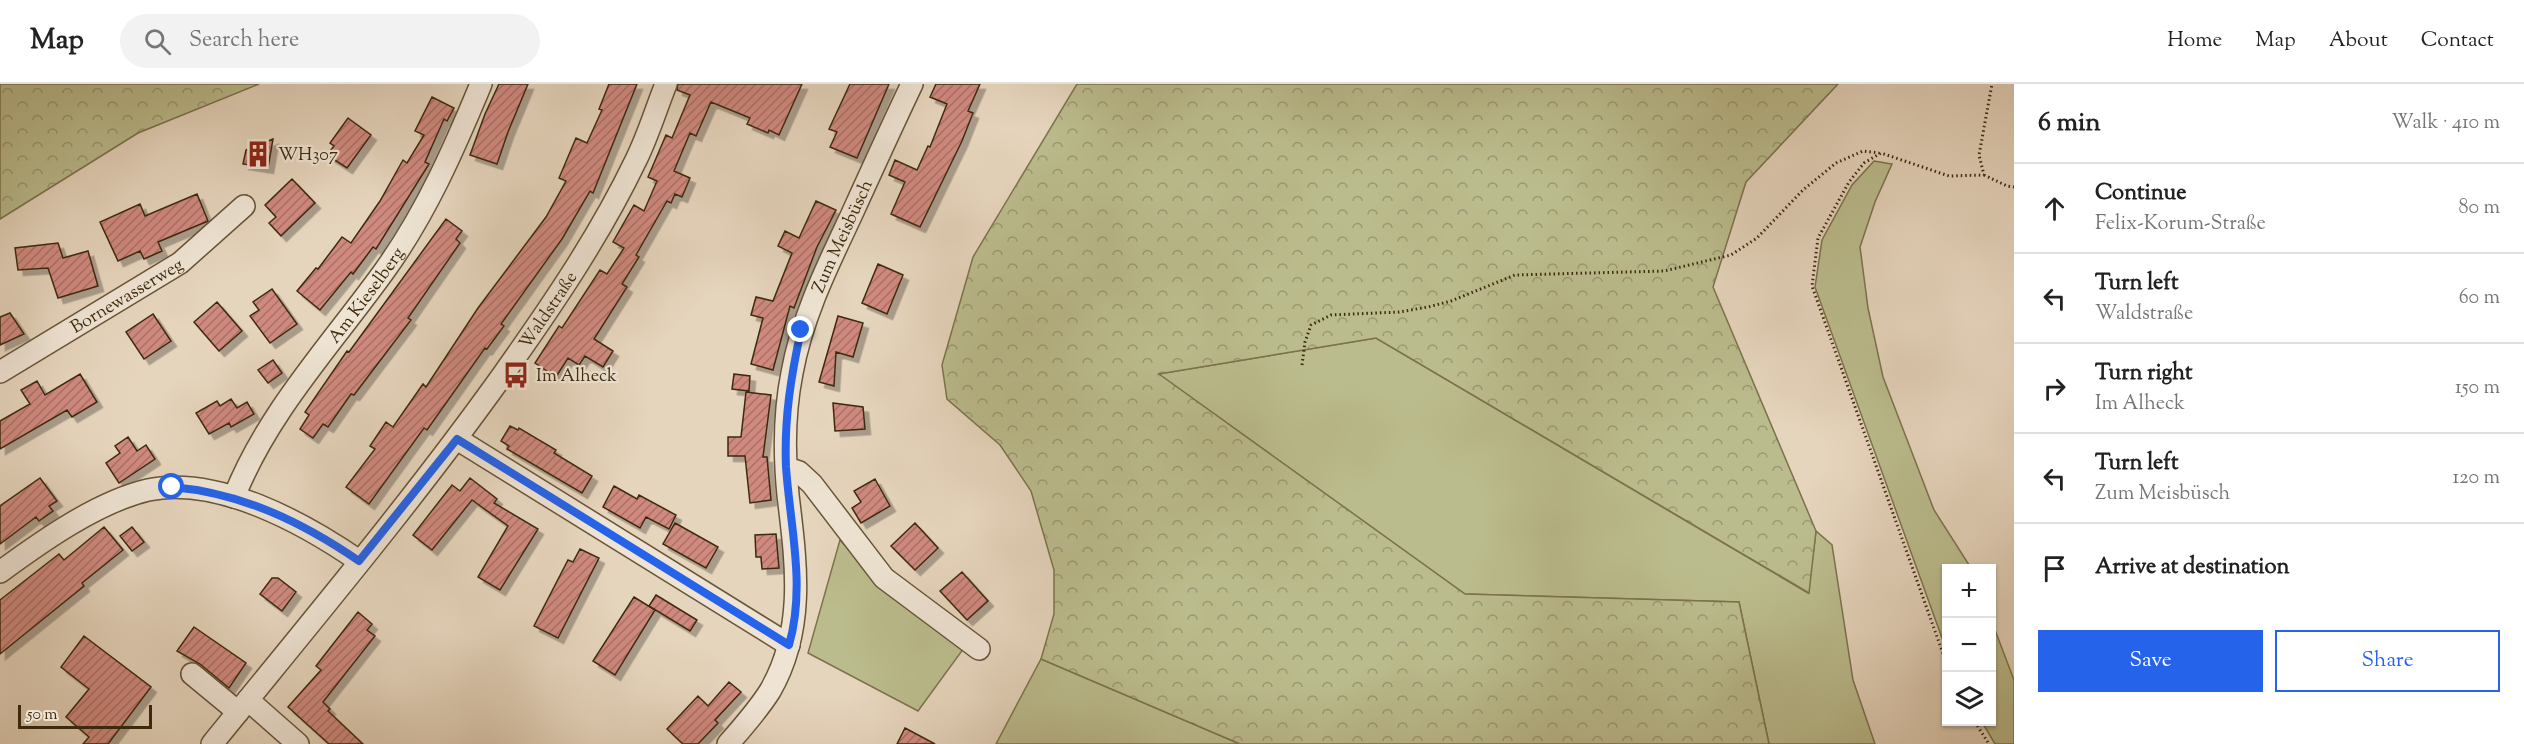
<!DOCTYPE html>
<meta charset="utf-8">
<style>
body{margin:0;font-family:"Sorts Mill Goudy",serif;background:#f2f2f2;color:#222}
.controls{position:absolute;right:18px;bottom:18px;display:grid;overflow:hidden;border-radius:0px;box-shadow:0 2px 4px #0004}
.controls button{width:54px;height:54px;display:grid;place-items:center;padding:0;border:0;border-bottom:2px solid #e0e0e0;background:#fff;color:#222;font:30px sans-serif}
.scale{position:absolute;left:18px;bottom:15px;width:134px;box-sizing:border-box;padding-left:6px;border:3px solid #3d2a0d;border-top:0;font-size:16px;line-height:21px;white-space:nowrap;color:#3d2a0d;-webkit-text-stroke:4px #efe4d4;paint-order:stroke}
.stop{position:absolute;width:18px;height:18px;margin:-14px;border:4px solid #2563eb;border-radius:50%;background:#fff}
.stop.end{background:#2563eb;border-color:#fff;box-shadow:0 2px 6px #0008}
.list{margin:0;padding:0;list-style:none}
h2{display:flex;justify-content:space-between;align-items:center;height:78px;margin:0;padding:0 24px;font-size:26px}
h2 small{font-size:20px;font-weight:400;color:#767676}
.list li{display:grid;grid-template-columns:39px 1fr auto;gap:18px;align-items:center;box-sizing:border-box;height:90px;padding:0 24px;border-top:2px solid #e0e0e0}
.list b{display:block;font-size:22px;white-space:nowrap}
.list p{margin:0;font-size:20px;white-space:nowrap;color:#767676}
.list em{font-size:20px;font-style:normal;color:#767676}
.actions{display:flex;gap:12px;padding:18px 24px}
.actions a{flex:1;padding:14px 0;border:2px solid #2563eb;border-radius:0px;text-align:center;font-size:21px;color:#2563eb}
.actions .main{background:#2563eb;color:#fff}
.icon{flex:none;width:33px;height:33px;fill:none;stroke:currentColor;stroke-width:2;stroke-linecap:round;stroke-linejoin:round}
.map{position:relative;flex:none;width:2014px;height:660px;overflow:hidden}
header{display:flex;align-items:center;gap:36px;box-sizing:border-box;height:84px;padding:0 30px;background:#fff;border-bottom:2px solid #e0e0e0}
header strong{font-size:28px}
nav{display:flex;gap:33px;margin-inline-start:auto;font-size:21px}
.search{width:420px;height:54px;background:#f2f2f2;display:flex;align-items:center;gap:15px;box-sizing:border-box;padding:0 21px;border-radius:33px;color:#767676;font-size:22px}
main{display:flex}
aside{flex:1;background:#fff}
.map>svg:first-child{display:block}
.green{fill:#bbbc8d;stroke:#7c734d;stroke-width:1.5}
.forest{fill:url(#forest-crowns);stroke:#7c734d;stroke-width:1.5}
.building{fill:url(#building-hatch);stroke:#3d2a0d;stroke-width:1.5;filter:url(#shadow)}
.lines{fill:none;stroke-linecap:round;stroke-linejoin:round}
.minor-casing{stroke:#675539;stroke-width:24}
.path{stroke:#3d2a0d;stroke-width:3;stroke-dasharray:1.5 3;stroke-linecap:butt}
.minor{stroke:#efe4d4;stroke-width:21}
.route{stroke:#2563eb;stroke-width:8}
.labels{text-anchor:middle;stroke-width:4.5;stroke-linejoin:round;paint-order:stroke}
.poi-label{font-size:18px;fill:#3d2a0d;stroke:#efe4d4;text-anchor:start}
.street-label{font-size:18px;fill:#3d2a0d;stroke:#efe4d4}
</style>
<header>
<strong>Map</strong>
<div class="search"><svg class="icon" aria-label="search" viewBox="0 0 24 24"><circle cx="10" cy="10" r="6"/><path d="M15 15l6 6"/></svg>Search here</div>
<nav><a>Home</a><a>Map</a><a>About</a><a>Contact</a></nav>
</header>
<main>
<div class="map">
<svg width="2014" height="660" viewBox="0 0 2014 660">
<defs>
<pattern id="forest-crowns" width="20" height="18" patternUnits="userSpaceOnUse" patternTransform="scale(1.5)"><rect width="20" height="18" fill="#bbbc8d"/><path d="M2 6a3 3 0 1 1 6 0M12 15a3 3 0 1 1 6 0" fill="none" stroke="#999972"/></pattern>
<pattern id="building-hatch" width="6" height="6" patternUnits="userSpaceOnUse" patternTransform="scale(1.5)"><rect width="6" height="6" fill="#d0897f"/><path d="M-1 1l2-2M0 6l6-6M5 7l2-2" fill="none" stroke="#aa7066"/></pattern>
<filter id="shadow"><feDropShadow dx="5.5" dy="5.5" stdDeviation="0" flood-color="#0004"/></filter>
</defs>
<rect width="100%" height="100%" fill="#e6d5bd"/>
<filter id="stains"><feTurbulence type="fractalNoise" baseFrequency=".00333" numOctaves="4"/><feColorMatrix values="0 0 0 0 .2 0 0 0 0 .09 0 0 0 0 .02 0 0 0 .5 -.17"/></filter>
<radialGradient id="worn" r=".72"><stop offset=".6" stop-color="#630" stop-opacity="0"/><stop offset="1" stop-color="#630" stop-opacity=".3"/></radialGradient>
<path class="green" d="M1874 77 1892 80 1875 118 1860 163 1868 224 1883 293 1934 426 1971 484H1946V565L1815 203 1822 156 1852 101Z
M1376 254 1808 509 1816 447 1832 461 1853 596 1875 660H1769L1739 518 1465 510 1158 290Z
M840 456 882 501 964 564 918 627 808 569Z
M1992 538 2014 596V660H1995L1982 638H1992Z
M1041 575 1240 660H996Z"/>
<path class="forest" d="M0 0H259L138 49 0 135Z
M1077 0H1838L1746 98 1713 203 1816 447 1809 509 1376 254 1159 290 1465 510 1739 518 1769 660H1240L1041 575 1054 530V486L1031 407 1000 361 947 315 942 281 973 173Z"/>
<path class="building" d="M499 0H528L508 48 497 80 470 71 485 30Z
M609 0H637L593 109 590 107 562 155 501 240 504 242 487 265 485 264 427 346 424 344 369 420 346 403 375 365 370 362 386 338 393 343 423 300 426 303 478 224 546 133 566 97 559 94 576 54 587 59 602 26 599 25Z
M678 0H802L779 51 769 46 768 49 747 40 750 34 711 18 696 52 690 49 674 87 690 94 682 113 675 110 671 119 667 117 636 171 639 173 622 200 627 203 594 255 613 267 603 283 585 272 579 281 568 274 556 293 535 279 559 242 562 244 600 186 607 190 624 164 613 158 634 121 644 127 657 97 648 93 666 51 672 54 690 11 677 6Z
M850 0H889L857 74 830 63 837 48 829 45Z
M936 0H980L968 27 973 29 962 57 920 143 891 130 905 98 889 91 895 76 917 86 928 62 930 63 947 20 930 13Z
M432 13 454 24 447 37 444 35 425 78 429 80 376 165 373 163 353 190 351 188 320 226 297 207 316 184 318 185 342 153 351 159 380 117 403 76 407 79 424 51 415 47Z
M348 34 371 51 347 84 327 71 334 62 330 59Z
M273 55 268 84 243 80 246 66Z
M292 95 315 119 281 152 269 139 276 133 265 121Z
M197 110 208 137 158 158 162 167 144 175 140 167 118 177 100 138 140 120 145 132Z
M816 117 836 126 817 163 794 224 790 222 773 286 751 280 763 234 751 231 756 213 773 217 792 169 778 162 785 147 799 154Z
M446 135 462 147 456 155 460 159 408 234 411 236 354 311 351 310 328 343 323 340 313 354 300 345 309 331 305 328 347 267 349 268Z
M58 159 63 174 88 167 98 202 58 214 48 184 18 186 15 164Z
M878 180 903 191 887 230 862 219Z
M272 205 297 240 270 259 250 232 259 226 253 218Z
M217 218 242 247 219 267 194 238Z
M10 229 24 250 0 261V233Z
M153 230 171 257 144 275 126 248Z
M838 232 863 239 853 273 836 268 834 302 819 298Z
M273 276 282 289 268 299 258 286Z
M80 290 97 318 72 333 67 326 0 365V337L30 320 21 306 37 297 45 311Z
M734 290 750 292 749 307 732 305Z
M746 308 771 311 763 373H767L771 416 750 419 745 372H728V353H741Z
M231 315 237 324 247 318 254 330 231 343 229 339 209 350 196 329 217 317 220 322Z
M833 319 863 323 865 345 835 347Z
M510 342 518 346 519 344 556 366 554 369 592 392 582 409 507 365 509 362 501 357Z
M128 353 137 367 146 361 155 375 119 399 106 379 120 369 115 362Z
M40 394 57 417 49 422 53 427 39 437 36 433 0 460V422Z
M470 394 497 415 494 419 538 445 500 506 478 493 508 442 472 416 432 466 413 451 452 401 460 407Z
M875 395 890 422 861 439 852 424 861 418 854 407Z
M614 402 637 415 639 411 676 431 669 445 646 433 640 444 603 423Z
M675 439 718 463 706 484 663 460Z
M915 439 938 464 915 486 891 462Z
M104 443 123 466 82 499 84 502 0 570V516L59 470 64 476Z
M132 443 144 458 132 467 120 452Z
M776 450 779 484 762 485 761 473H756L755 451Z
M580 465 599 474 558 554 534 542 568 476 573 478Z
M962 488 988 517 967 536 940 507Z
M272 494H278L296 508 282 527 260 510Z
M656 511 697 536 690 547 649 522Z
M634 513 655 526 615 591 593 577Z
M358 528 372 540 367 546 375 552 323 618 330 625 328 627 363 660H329L288 623 321 586 316 582Z
M194 543 246 579 229 604 200 580 177 567Z
M84 552 151 603 108 660H83L89 653 66 633 89 605 61 583Z
M729 598 741 608 715 636 718 639 698 660H683L667 645 698 612 708 622Z
M905 644 935 660H897Z"/>
<g class="lines">
<g class="minor-casing">
<g id="minor">
<path id="s1" d="M0 288 180 179 244 122"/>
<path d="M457 355 789 561"/>
<path d="M787 384 799 388 812 400 884 494 979 565"/>
<path id="s2" d="M234 413C268 327 332 260 385 186 426 129 454 65 481 0"/>
<path d="M0 488C41 458 97 418 148 406 217 391 304 439 359 477"/>
<path d="M192 590 238 628"/>
<path d="M248 616 298 660"/>
<path id="s3" d="M212 660C310 539 411 419 502 292 551 223 599 153 636 76 648 52 656 25 666 0"/>
<path id="s4" d="M728 660C743 643 758 626 770 607 806 545 796 478 788 411 784 371 784 329 792 289 802 233 827 183 851 132 871 88 891 44 912 0"/>
</g>
</g>
<path class="path" d="M1984 91 2007 102 2014 103
M1302 281 1305 258 1311 241 1331 231 1399 228 1428 223 1451 217 1515 191 1664 187 1731 171 1757 154 1803 106 1836 79 1863 67 1879 69
M1946 578 1812 202 1818 154 1849 98 1864 79 1881 69 1949 92 1984 91 1979 71 1992 0
M1975 638 1989 660"/>
<use href="#minor" class="minor"/>
</g>
<g class="lines">
<path class="route" d="M172 403C242 409 302 438 359 477L457 355 789 561C806 502 790 442 786 383 784 335 791 292 801 246"/>
</g>
<defs>
<g id="building-bare" transform="scale(2.07)"><path d="M-4-6H4V6H1V3H-1V6H-4ZM-2.5-4.3h1.7v1.8h-1.7ZM.8-4.3h1.7v1.8H.8ZM-2.5-1h1.7V.8h-1.7ZM.8-1h1.7V.8H.8Z" fill="#8f2418" stroke="#efe4d4" stroke-width="2.5" paint-order="stroke"/></g>
<g id="bus-bare" transform="scale(2.07)"><path d="M-5-6H5V4H4V6H2V4H-2V6H-4V4H-5ZM-3.5-4V0h7V-4ZM-3.5 1.2v1.5H-2V1.2ZM2 1.2v1.5H3.5V1.2Z" fill="#8f2418" stroke="#efe4d4" stroke-width="2.5" paint-order="stroke"/></g>
</defs>
<g fill-rule="evenodd">
<use href="#building-bare" x="258" y="70"/>
<use href="#bus-bare" x="516" y="291"/>
</g>
<g class="labels">
<g class="poi-label">
<text x="278" y="76">WH307</text>
<text x="536" y="297">Im Alheck</text>
</g>
<g class="street-label">
<text dy="6" stroke="none"><textPath href="#s4" startOffset="537">Zum Meisbüsch</textPath></text>
<text dy="6" stroke="none"><textPath href="#s1" startOffset="148">Bornewasserweg</textPath></text>
<text dy="6" stroke="none"><textPath href="#s2" startOffset="242">Am Kieselberg</textPath></text>
<text dy="6" stroke="none"><textPath href="#s3" startOffset="549">Waldstraße</textPath></text>
</g>
</g>
<rect width="100%" height="100%" filter="url(#stains)"/>
<rect width="100%" height="100%" fill="url(#worn)"/>
</svg>
<div class="controls">
<button>+</button>
<button>−</button>
<button><svg class="icon" aria-label="layers" viewBox="0 0 24 24"><path d="M12 4l9 5-9 5-9-5zM3 14l9 5 9-5"/></svg></button>
</div>
<div class="scale">50 m</div>
<div class="stop" style="left:172px;top:403px"></div>
<div class="stop end" style="left:801px;top:246px"></div>
</div>
<aside>
<h2>6 min<small>Walk · 410 m</small></h2>
<ul class="list">
<li><svg class="icon" aria-label="ahead" viewBox="0 0 24 24"><path d="M12 20V5M6 11l6-6 6 6"/></svg><div><b>Continue</b><p>Felix-Korum-Straße</p></div><em>80 m</em></li>
<li><svg class="icon" aria-label="left" viewBox="0 0 24 24"><path d="M17 20v-9H6M10 6l-5 5 5 5"/></svg><div><b>Turn left</b><p>Waldstraße</p></div><em>60 m</em></li>
<li><svg class="icon" aria-label="right" viewBox="0 0 24 24"><path d="M7 20v-9h11M14 6l5 5-5 5"/></svg><div><b>Turn right</b><p>Im Alheck</p></div><em>150 m</em></li>
<li><svg class="icon" aria-label="left" viewBox="0 0 24 24"><path d="M17 20v-9H6M10 6l-5 5 5 5"/></svg><div><b>Turn left</b><p>Zum Meisbüsch</p></div><em>120 m</em></li>
<li><svg class="icon" aria-label="arrive" viewBox="0 0 24 24"><path d="M6 21V4h12l-3 4 3 4H6"/></svg><div><b>Arrive at destination</b></div></li>
</ul>
<div class="actions"><a class="main">Save</a><a>Share</a></div>
</aside>
</main>
